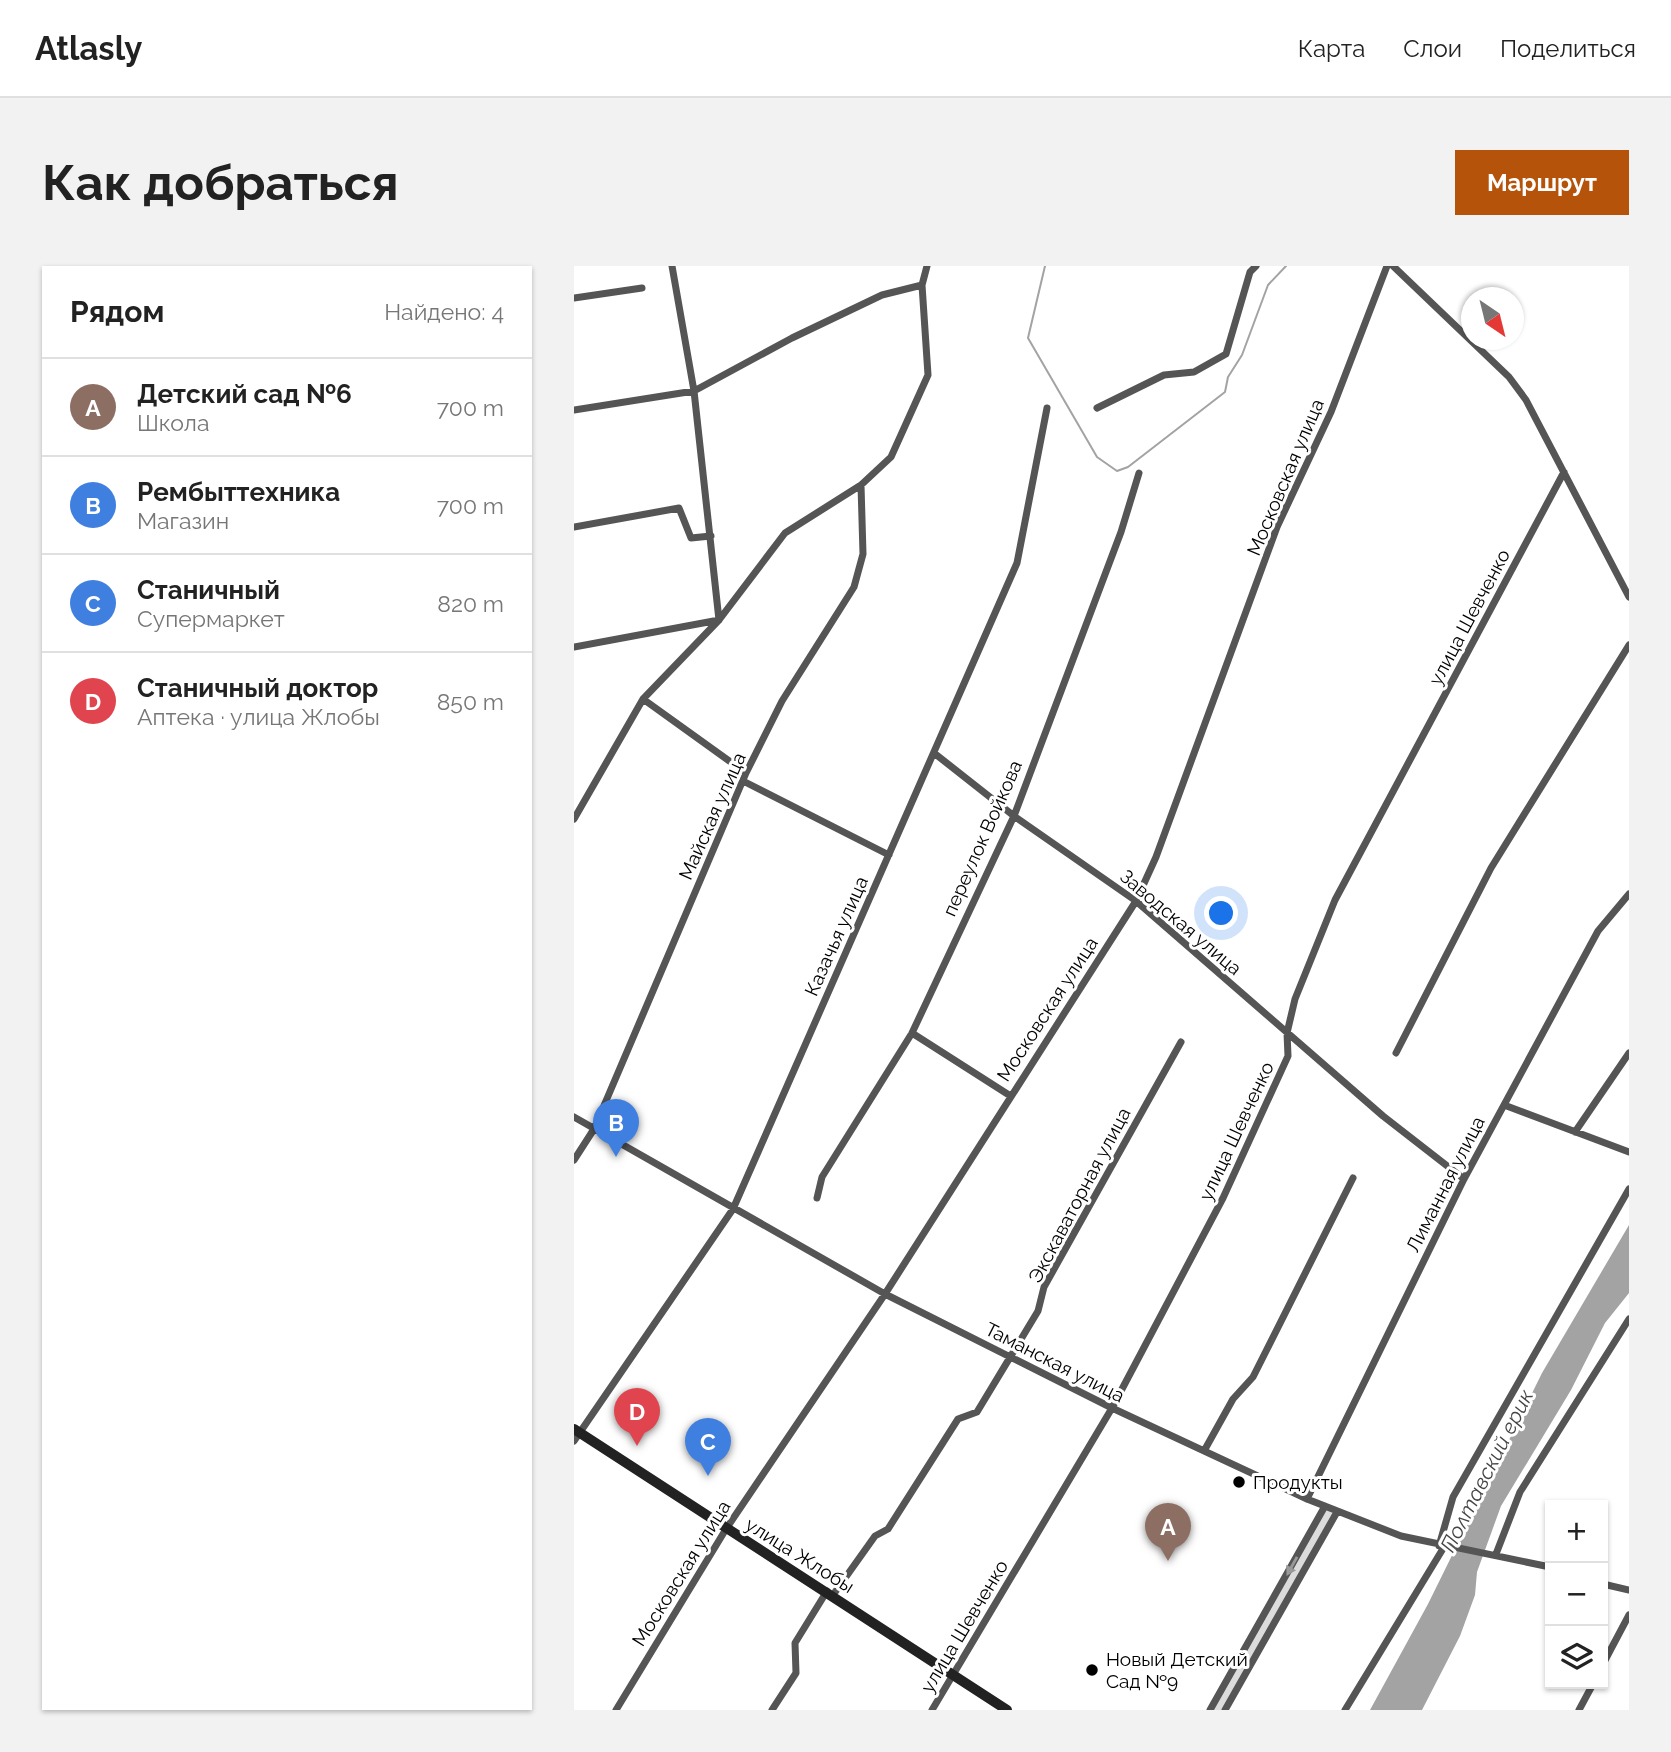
<!DOCTYPE html>
<html lang="ru">
<meta charset="utf-8">
<style>
body{margin:0;font-family:Raleway,sans-serif;background:#f2f2f2;color:#222}
.controls{position:absolute;right:21px;bottom:21px;display:grid;overflow:hidden;border-radius:0px;box-shadow:0 2px 5px #0004}
.controls button{width:63px;height:63px;display:grid;place-items:center;padding:0;border:0;border-bottom:2px solid #e0e0e0;background:#fff;color:#222;font:35px sans-serif}
.compass{position:absolute;left:887px;top:21px;width:63px;height:63px;border-radius:50%;background:#fff;box-shadow:0 2px 5px #0004;rotate:145deg}
.you{position:absolute;left:648px;top:648px;width:24px;height:24px;margin:-18px;border:5px solid #fff;border-radius:50%;background:#1a73e8;box-shadow:0 0 0 10px #1a73e833}
.badge{display:grid;place-items:center;width:46px;height:46px;border-radius:50%;background:#b45309;color:#fff;font-size:23px;font-weight:700}
.pin{position:absolute;translate:-50% -58px;filter:drop-shadow(0 2px 4px #0008)}
.pin::after{content:'';position:absolute;top:37px;width:24px;height:21px;background:inherit;clip-path:polygon(0 0,100% 0,50% 100%)}
.list{margin:0;padding:0;list-style:none}
h2{display:flex;justify-content:space-between;align-items:center;height:91px;margin:0;padding:0 28px;font-size:30px}
h2 small{font-size:23px;font-weight:400;color:#767676}
.list li{display:grid;grid-template-columns:46px 1fr auto;gap:21px;align-items:center;box-sizing:border-box;height:98px;padding:0 28px;border-top:2px solid #e0e0e0}
.list b{display:block;font-size:26px;white-space:nowrap}
.list p{margin:0;font-size:23px;white-space:nowrap;color:#767676}
.list em{font-size:23px;font-style:normal;color:#767676}
.icon{flex:none;width:38px;height:38px;fill:none;stroke:currentColor;stroke-width:2;stroke-linecap:round;stroke-linejoin:round}
.map{position:relative;flex:none;width:1055px;height:1444px;overflow:hidden;border-radius:0px}
header{display:flex;align-items:center;gap:42px;box-sizing:border-box;height:98px;padding:0 35px;background:#fff;border-bottom:2px solid #e0e0e0}
header strong{font-size:33px}
nav{display:flex;gap:38px;margin-inline-start:auto;font-size:24px}
.intro{display:flex;align-items:center;justify-content:space-between;box-sizing:border-box;height:168px;padding:0 42px}
h1{margin:0;font-size:49px}
.button{padding:18px 32px;border-radius:0px;background:#b45309;color:#fff;font-size:24px;font-weight:700}
main{display:flex;gap:42px;padding:0 42px}
aside{flex:1;background:#fff;border-radius:0px;box-shadow:0 2px 5px #0004}
.map>svg:first-child{display:block}
.green{fill:#dcdcdc}
.water{fill:#a3a3a3}
.lines{fill:none;stroke-linecap:round;stroke-linejoin:round}
.stream{stroke:#a3a3a3;stroke-width:2}
.street{stroke:#555;stroke-width:7}
.secondary{stroke:#222;stroke-width:10}
.oneway{fill:#999}
.poi-dot{fill:#000;stroke:#fff;stroke-width:2.5}
.labels{text-anchor:middle;stroke-width:6;stroke-linejoin:round;paint-order:stroke}
.street-label{font-size:19px;fill:#000;stroke:#fff}
.poi-label{font-size:19px;fill:#000;stroke:#fff;text-anchor:start}
.water-label{font-size:21px;font-style:italic;fill:#444;stroke:#fff}
</style>
<header>
<strong>Atlasly</strong>
<nav><a>Карта</a><a>Слои</a><a>Поделиться</a></nav>
</header>
<div class="intro"><h1>Как добраться</h1><a class="button">Маршрут</a></div>
<main>
<aside>
<h2>Рядом<small>Найдено: 4</small></h2>
<ul class="list">
<li><span class="badge" style="background:#8d6e63">A</span><div><b>Детский сад №6</b><p>Школа</p></div><em>700 m</em></li>
<li><span class="badge" style="background:#3f7fe0">B</span><div><b>Рембыттехника</b><p>Магазин</p></div><em>700 m</em></li>
<li><span class="badge" style="background:#3f7fe0">C</span><div><b>Станичный</b><p>Супермаркет</p></div><em>820 m</em></li>
<li><span class="badge" style="background:#e0444e">D</span><div><b>Станичный доктор</b><p>Аптека · улица Жлобы</p></div><em>850 m</em></li>
</ul>
</aside>
<div class="map">
<svg width="1055" height="1444" viewBox="0 0 1055 1444">
<rect width="100%" height="100%" fill="#fff"/>
<path class="green" d="M752 1242 761 1246 650 1444H635Z"/>
<path class="water" d="M1055 959V1027L1031 1057 997 1124 927 1240 903 1306 901 1329 886 1370 848 1444H796L854 1338 968 1107Z"/>
<g class="lines">
<path class="stream" d="M471 0 454 72 523 191 543 205 554 201 651 126 654 111 668 89 694 19 712 0"/>
<path class="street" d="M819 0 935 111 952 134 1055 331
M0 32 68 22
M523 142 590 109 620 106 652 88 676 6 682 0
M0 144 120 125 218 72 308 29 348 19
M0 261 105 242 117 272 137 270
M0 381 145 354 120 125 98 0
M69 433 172 507
M360 487 440 550 562 635 809 850 890 913
M169 515 315 589
M0 553 69 433 145 354 211 267 287 219 317 191 354 109 348 19 353 0
M338 767 435 829
M822 787 917 602 1055 379
M930 839 1055 886
M0 851 311 1028 538 1142 733 1233 827 1270 976 1301
M1001 866 1055 787
M0 894 20 863 172 507 208 435 280 321 289 288 287 219
M243 932 248 911 338 767 440 550 547 266 565 207
M0 1175 159 943 443 297 473 142
M630 1185 659 1133 679 1111 779 912
M733 1233 890 913 1024 665 1055 628
M865 1280 879 1231 1055 923
M922 1288 946 1226 1055 1053
M1029 1318 1055 1324
M259 1329 301 1270 314 1263 384 1153 403 1146 464 1045 470 1021 607 776
M1029 1398 1055 1349
M42 1444 152 1263 311 1028 562 635 582 591 703 261 757 146 813 0
M198 1444 222 1407 221 1377 253 1325
M358 1444 538 1142 649 932 714 790 713 767 721 733 761 634 990 206
M636 1444 751 1240
M651 1444 763 1246
M771 1444 870 1281
M1005 1444 1019 1418"/>
<path class="secondary" d="M0 1163 433 1444"/>
</g>
<defs><path id="oneway-solid" d="M-6-.8H1V-3.2L6.5 0L1 3.2V.8H-6Z" transform="scale(1.75)"/></defs>
<use class="oneway" href="#oneway-solid" transform="translate(718 1300) rotate(119)"/>
<g class="poi-dot">
<circle cx="665" cy="1216" r="7"/>
<circle cx="518" cy="1404" r="7"/>
</g>
<g class="labels">
<g class="street-label">
<text transform="translate(711 211) rotate(-67)" y="7">Московская улица</text>
<text transform="translate(895 351) rotate(-62)" y="7">улица Шевченко</text>
<text transform="translate(138 550) rotate(-66)" y="7">Майская улица</text>
<text transform="translate(408 572) rotate(-66)" y="7">переулок Войкова</text>
<text transform="translate(607 656) rotate(40)" y="7">Заводская улица</text>
<text transform="translate(262 670) rotate(-66)" y="7">Казачья улица</text>
<text transform="translate(473 743) rotate(-57)" y="7">Московская улица</text>
<text transform="translate(662 865) rotate(-65)" y="7">улица Шевченко</text>
<text transform="translate(871 918) rotate(-63)" y="7">Лиманная улица</text>
<text transform="translate(505 929) rotate(-62)" y="7">Экскаваторная улица</text>
<text transform="translate(481 1096) rotate(27)" y="7">Таманская улица</text>
<text transform="translate(226 1289) rotate(32)" y="7">улица Жлобы</text>
<text transform="translate(107 1307) rotate(-58)" y="7">Московская улица</text>
<text transform="translate(390 1360) rotate(-59)" y="7">улица Шевченко</text>
</g>
<g class="poi-label">
<text x="679" y="1223">Продукты</text>
<text x="532" y="1400">Новый Детский<tspan x="532" dy="22">Сад №9</tspan></text>
</g>
<g class="water-label">
<text transform="translate(913 1205) rotate(-63)" y="7">Полтавский ерик</text>
</g>
</g>
</svg>
<div class="controls">
<button>+</button>
<button>−</button>
<button><svg class="icon" aria-label="layers" viewBox="0 0 24 24"><path d="M12 4l9 5-9 5-9-5zM3 14l9 5 9-5"/></svg></button>
</div>
<svg class="compass" viewBox="-18 -18 36 36"><path d="M0-13l5 13h-10z" fill="#e53935"/><path d="M0 13l5-13h-10z" fill="#767676"/></svg>
<div class="you"></div>
<div class="pin badge" style="left:594px;top:1295px;background:#8d6e63">A</div>
<div class="pin badge" style="left:42px;top:891px;background:#3f7fe0">B</div>
<div class="pin badge" style="left:134px;top:1210px;background:#3f7fe0">C</div>
<div class="pin badge" style="left:63px;top:1180px;background:#e0444e">D</div>
</div>
</main>
